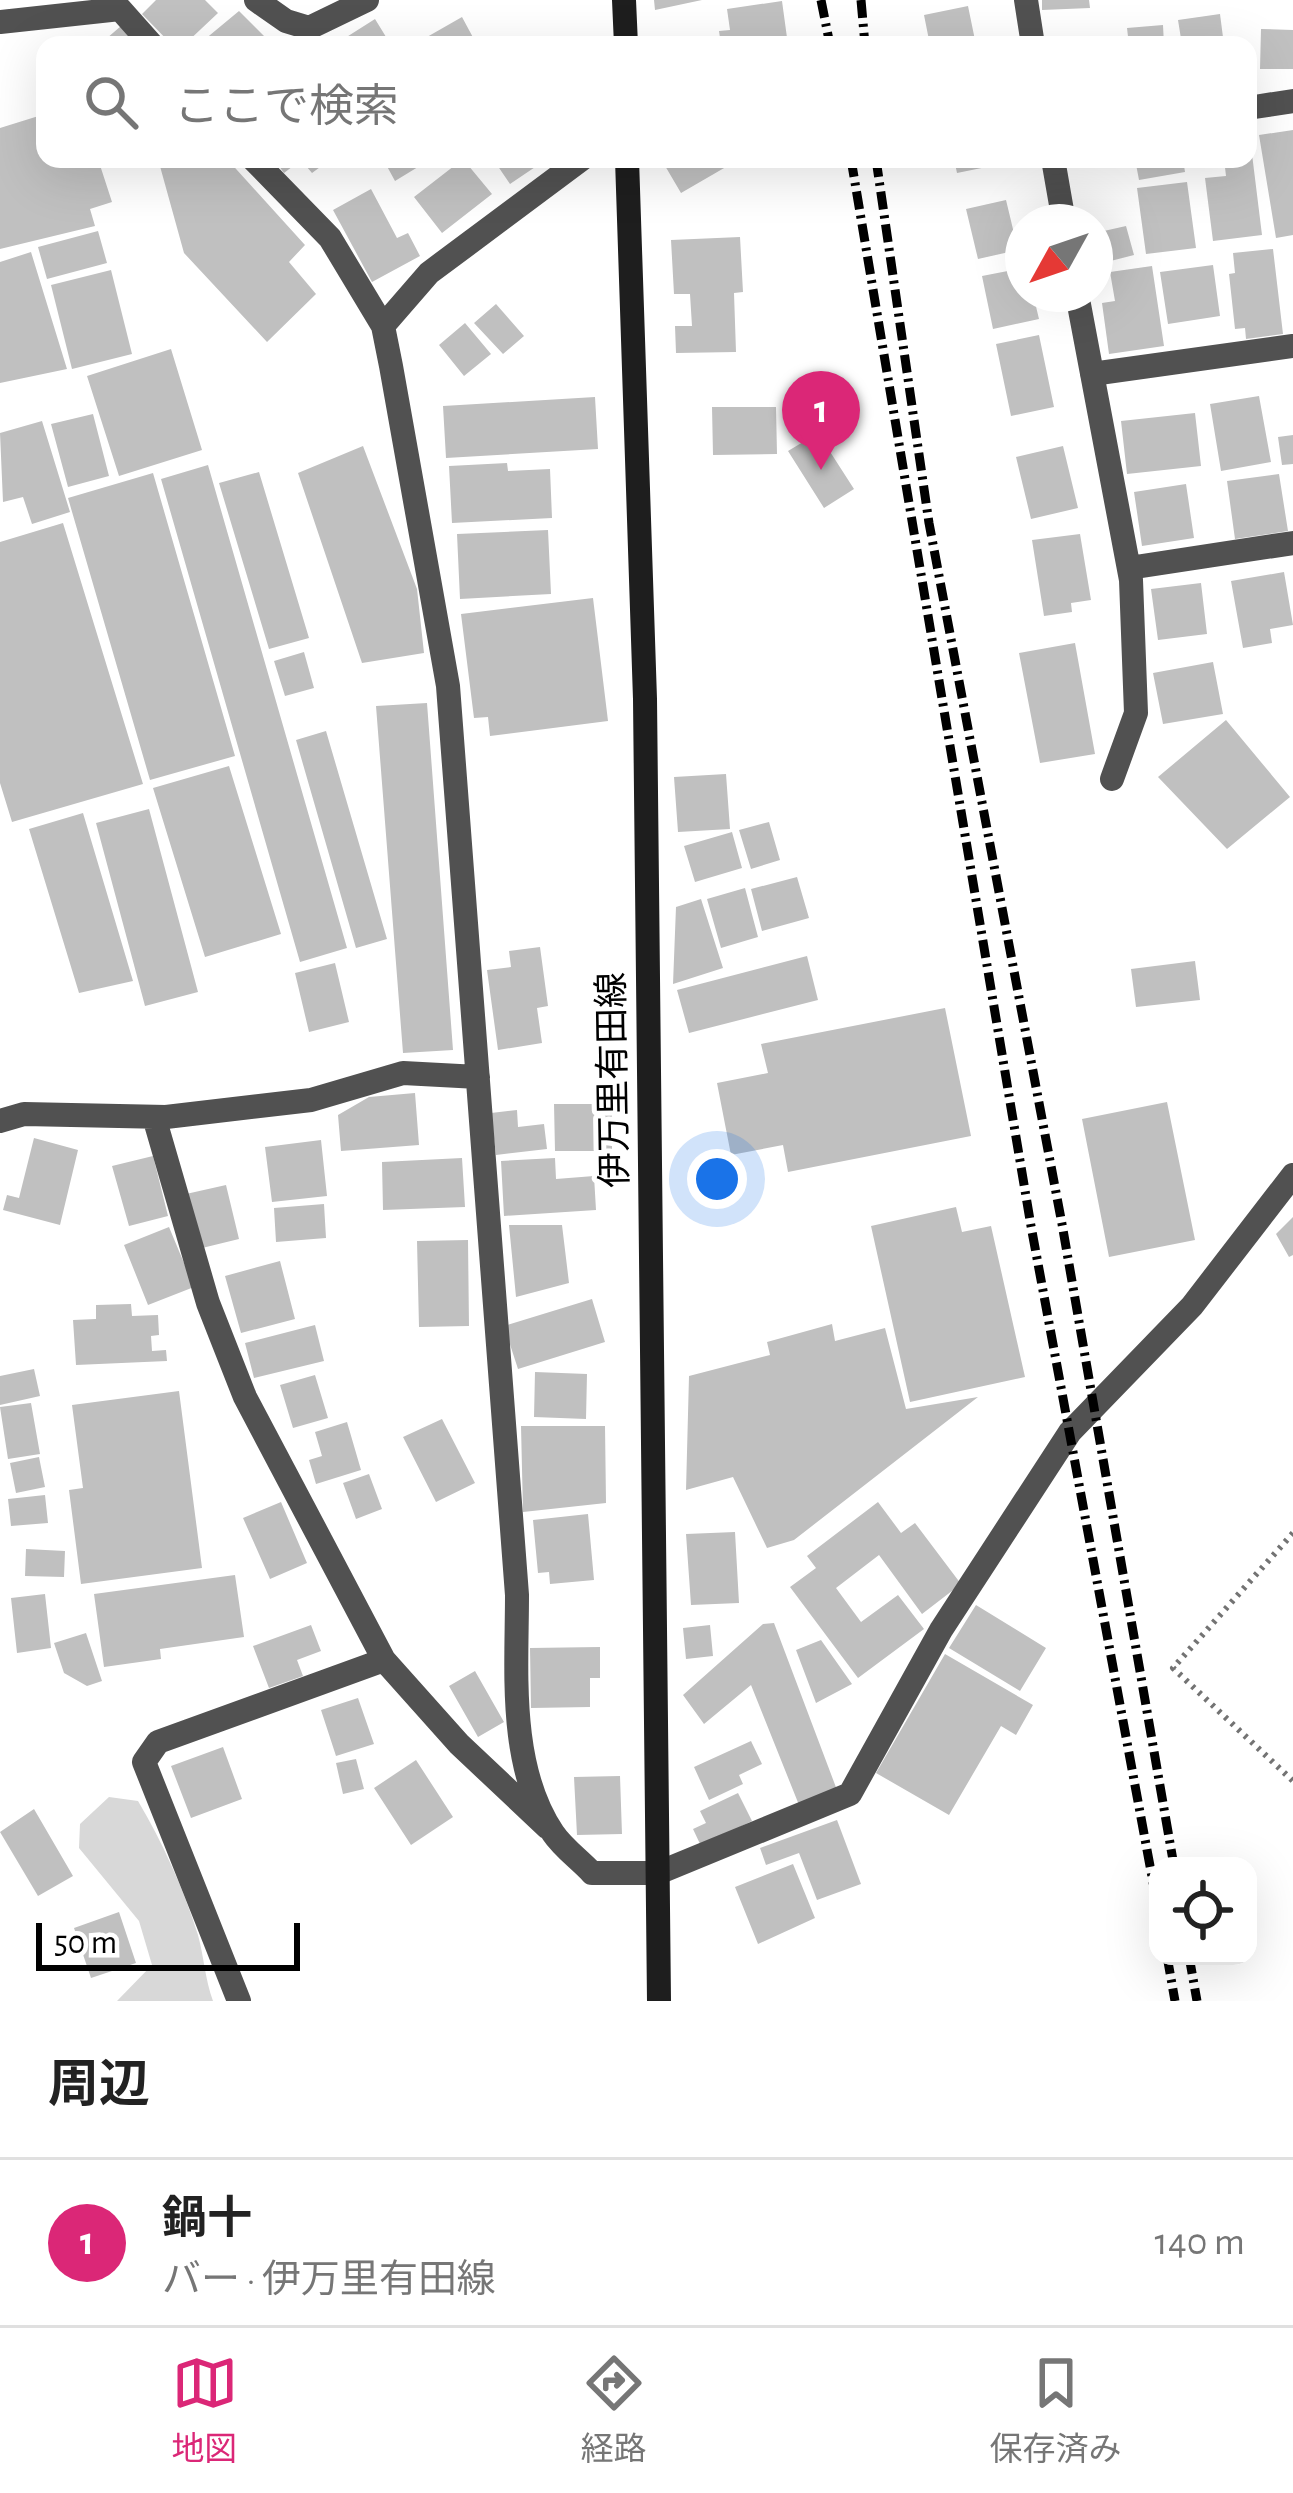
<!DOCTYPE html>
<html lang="ja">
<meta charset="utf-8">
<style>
body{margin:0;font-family:"Alegreya Sans","Noto Sans JP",sans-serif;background:#f6f6f6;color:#222}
.controls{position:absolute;right:36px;bottom:36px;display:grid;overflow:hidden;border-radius:24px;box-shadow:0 12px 48px #0002}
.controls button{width:108px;height:108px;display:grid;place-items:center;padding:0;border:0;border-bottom:3px solid #e0e0e0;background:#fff;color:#222;font:60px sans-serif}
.compass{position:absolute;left:1005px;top:204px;width:108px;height:108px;border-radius:50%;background:#fff;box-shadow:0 12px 48px #0002;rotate:230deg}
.scale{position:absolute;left:36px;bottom:30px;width:264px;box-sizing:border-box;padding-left:12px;border:6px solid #000;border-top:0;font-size:33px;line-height:42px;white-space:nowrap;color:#000;-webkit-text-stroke:9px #fff;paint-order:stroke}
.you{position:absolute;left:717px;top:1179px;width:42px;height:42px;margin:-30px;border:9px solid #fff;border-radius:50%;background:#1a73e8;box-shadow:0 0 0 18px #1a73e833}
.badge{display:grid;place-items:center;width:78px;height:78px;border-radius:50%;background:#db2777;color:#fff;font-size:39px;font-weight:700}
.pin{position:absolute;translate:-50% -99px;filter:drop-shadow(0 3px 6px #0008)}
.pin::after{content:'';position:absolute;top:63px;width:42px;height:36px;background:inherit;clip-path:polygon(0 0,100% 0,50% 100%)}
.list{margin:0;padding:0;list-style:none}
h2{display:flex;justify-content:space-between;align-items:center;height:156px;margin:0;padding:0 48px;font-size:51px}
h2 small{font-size:39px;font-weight:400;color:#767676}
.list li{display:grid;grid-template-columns:78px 1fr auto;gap:36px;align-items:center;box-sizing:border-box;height:168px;padding:0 48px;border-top:3px solid #e0e0e0}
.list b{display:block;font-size:45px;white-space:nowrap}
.list p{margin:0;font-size:39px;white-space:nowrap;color:#767676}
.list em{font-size:39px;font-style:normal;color:#767676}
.icon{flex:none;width:66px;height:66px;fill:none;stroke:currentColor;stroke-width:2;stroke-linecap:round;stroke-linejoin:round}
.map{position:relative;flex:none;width:1293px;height:2001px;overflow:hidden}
.search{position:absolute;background:#fff;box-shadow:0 12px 48px #0002;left:36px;right:36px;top:36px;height:132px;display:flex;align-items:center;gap:30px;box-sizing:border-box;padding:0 42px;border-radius:24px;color:#767676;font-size:45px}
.sheet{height:324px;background:#fff}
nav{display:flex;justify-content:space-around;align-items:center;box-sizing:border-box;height:168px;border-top:3px solid #e0e0e0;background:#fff;font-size:33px;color:#767676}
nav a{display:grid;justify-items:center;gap:6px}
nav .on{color:#db2777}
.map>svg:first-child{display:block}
.green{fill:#d8d8d8}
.building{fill:#c0c0c0}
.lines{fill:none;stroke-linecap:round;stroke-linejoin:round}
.path{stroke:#737373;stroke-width:6;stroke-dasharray:3 6;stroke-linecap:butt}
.street{stroke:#515151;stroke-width:24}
.secondary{stroke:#1e1e1e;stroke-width:24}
.rail{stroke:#000;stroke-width:9;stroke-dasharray:18 6 3 6;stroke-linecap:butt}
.labels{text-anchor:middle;stroke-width:10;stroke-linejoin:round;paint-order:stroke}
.street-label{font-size:36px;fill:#000;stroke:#fff}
</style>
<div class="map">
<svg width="1293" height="2001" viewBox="0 0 1293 2001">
<rect width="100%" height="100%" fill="#fff"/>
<path class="green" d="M109 1797 138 1801C162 1841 184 1890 198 1935 204 1957 205 1979 213 2001H117L152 1965 139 1921 79 1848 80 1824Z"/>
<path class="building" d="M156 0H205L218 13 184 45H172L142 14Z
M654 0H702L655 10Z
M1042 0H1089L1090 8 1042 10Z
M782 1 788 45H721L719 31 730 30 727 9Z
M968 6 976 45H930L924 15Z
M239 11 273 45H198Z
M1220 14 1224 45H1182L1178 20Z
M462 17 476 43 472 45H413Z
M375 19 391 45H334Z
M1163 25 1164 45H1129L1127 28Z
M121 26 136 45H99Z
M1261 29 1293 30V69H1260Z
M45 114V159H98L112 202 90 209 95 226 0 249V128Z
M1293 130V235L1276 238 1259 135Z
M1251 146 1262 235 1213 241 1205 178 1226 176 1224 159H1248Z
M158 159H227L305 245 289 262 316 294 267 342 184 253Z
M274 159H331L312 173 301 160 284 173Z
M383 159H431L395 181Z
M463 159 492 194 442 233 414 197Z
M493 159H547L510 184Z
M661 159H728L731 164 681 193Z
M954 159H1016V161L957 173Z
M1135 159H1183L1185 172 1139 180Z
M1187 182 1196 248 1146 254 1137 188Z
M371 189 397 238 408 233 420 256 372 282 333 210Z
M1006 200 1018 250 978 259 966 209Z
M1126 226 1134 255 1095 265V233Z
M98 231 107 263 47 279 38 247Z
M740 237 743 292 734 293 736 352 676 353 675 326H692L690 294H674L671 240Z
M1273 249 1283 334 1246 339 1245 328 1235 329 1229 274 1235 273 1233 253Z
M31 252 67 369 0 383V262Z
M1213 265 1220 316 1168 324 1160 272Z
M1152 266 1164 346 1109 354 1102 303 1115 301 1110 272Z
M1023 268V294H1033L1039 319 993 329 982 276Z
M111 270 132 354 72 369 51 285Z
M496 304 524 336 503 354 474 323Z
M465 323 491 354 464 376 439 345Z
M1039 335 1054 407 1011 416 996 344Z
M171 349 202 450 119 476 87 376Z
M1259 396 1271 462 1221 471 1210 404Z
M595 397 598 449 446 458 443 406Z
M712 407H776L777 454 713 455Z
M1195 413 1201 466 1127 474 1121 421Z
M93 414 109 476 68 487 51 424Z
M42 421 70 512 32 524 23 497 3 502 0 433Z
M818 433 854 489 824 508 788 451Z
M1293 435V464L1282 465 1278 437Z
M363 446 417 589 424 653 362 663 298 473Z
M1063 446 1078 508 1031 519 1016 457Z
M507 463 508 471 550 469 552 518 452 523 449 466Z
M208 465 347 948 300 962 161 479Z
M259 472 309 638 269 649 219 483Z
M153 473 235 756 150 780 68 498Z
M1279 474 1288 531 1235 539 1227 481Z
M1186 484 1194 538 1142 546 1134 492Z
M63 523 143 784 12 822 0 783V542Z
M548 530 551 594 460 599 457 534Z
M1080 534 1091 600 1071 603 1072 612 1044 616 1032 540Z
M1284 572 1293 625 1270 629 1272 643 1243 648 1231 581Z
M1201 583 1207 634 1158 640 1151 589Z
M593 598 608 721 490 736 488 717 474 718 461 614Z
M1075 643 1095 754 1040 763 1019 653Z
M304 652 314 688 285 696 274 661Z
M1213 662 1223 714 1163 724 1153 673Z
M427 703 453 1050 403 1053 376 706Z
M1226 720 1290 797 1227 849 1158 777Z
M326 731 387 939 356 948 296 740Z
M229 766 281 934 205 957 153 788Z
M726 774 730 829 678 832 674 777Z
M149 809 198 992 145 1006 96 823Z
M83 813 133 981 79 993 29 829Z
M769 822 780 860 751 869 739 830Z
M732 832 742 868 695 882 684 846Z
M797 877 809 918 762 931 751 889Z
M745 888 758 937 721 948 707 899Z
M701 899 723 968 673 984 676 907Z
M540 947 548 1006 537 1008 542 1043 498 1050 487 970 511 967 509 951Z
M807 956 818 1000 689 1033 677 990Z
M1195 961 1200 1000 1136 1007 1131 969Z
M335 963 349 1022 309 1032 295 973Z
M945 1008 971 1136 788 1172 783 1145 731 1155 717 1083 768 1073 761 1044Z
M415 1093 419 1145 341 1151 338 1115 369 1097Z
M1167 1102 1195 1240 1109 1257 1082 1119Z
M554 1104H612V1151H555Z
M517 1110 518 1127 544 1124 547 1149 496 1155 491 1113Z
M34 1138 78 1150 60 1225 3 1210 7 1195 19 1198Z
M321 1140 327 1196 272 1202 265 1147Z
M153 1156 168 1216 129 1226 112 1166Z
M462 1158 465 1207 383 1210 382 1162Z
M555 1158 556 1179 594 1176 596 1210 504 1216 501 1161Z
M226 1185 239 1239 198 1249 186 1194Z
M324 1204 326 1238 276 1242 274 1208Z
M956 1207 962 1232 991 1226 1025 1377 910 1402 871 1226Z
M1293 1217V1255L1289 1257 1276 1234Z
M509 1225H562L569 1283 516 1297Z
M169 1227 194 1287 148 1305 124 1245Z
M468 1240 469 1326 419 1327 417 1241Z
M280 1261 295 1319 241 1333 225 1276Z
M592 1299 605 1342 518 1369 504 1326Z
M131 1304 132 1316 158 1315 159 1335 151 1336 152 1351 166 1350 167 1361 76 1365 73 1320 96 1319V1305Z
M832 1324 835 1341 885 1328 906 1409 978 1397 794 1540 767 1548 733 1477 686 1490 689 1376 770 1355 767 1342Z
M315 1325 324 1361 254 1378 245 1343Z
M34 1369 40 1396 0 1405V1376Z
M535 1372 587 1374 586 1419 534 1417Z
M315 1375 328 1418 293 1428 280 1385Z
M179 1391 202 1568 81 1584 69 1490 83 1488 72 1405Z
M31 1403 40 1454 8 1459 0 1407Z
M442 1419 475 1483 436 1502 403 1437Z
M347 1422 361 1470 316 1484 309 1460 322 1456 315 1432Z
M521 1426H605L606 1503 523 1512Z
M39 1457 45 1487 16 1493 10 1463Z
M369 1474 382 1509 356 1519 343 1483Z
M45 1495 48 1523 11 1526 8 1499Z
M281 1502 307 1563 270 1579 243 1518Z
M878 1502 901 1533 915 1523 961 1584 922 1614 879 1555 836 1588 861 1622 898 1595 924 1629 858 1678 790 1587 816 1568 807 1556Z
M588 1514 594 1580 550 1584 549 1572 538 1573 533 1520Z
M735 1532 739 1603 691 1605 686 1534Z
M26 1549 65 1551 64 1577 25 1576Z
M235 1575 244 1637 160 1649 161 1659 104 1667 94 1594Z
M45 1594 51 1648 17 1653 11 1598Z
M976 1605 1046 1648 1020 1691 949 1648Z
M774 1623 837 1790 799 1805 751 1685 704 1724 683 1695 763 1624Z
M311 1625 321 1651 297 1660 303 1676 269 1688 253 1646Z
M710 1625 713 1656 686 1659 683 1628Z
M86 1633 102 1681 87 1686 64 1673 54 1643Z
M821 1640 852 1684 816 1703 796 1650Z
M600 1647V1678H590V1707L531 1708 530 1648Z
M945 1654 1033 1705 1016 1735 1001 1726 949 1815 876 1773Z
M475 1671 504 1722 478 1737 449 1686Z
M358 1698 374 1744 336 1756 321 1710Z
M751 1741 762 1764 739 1775 743 1784 709 1800 694 1767Z
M223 1747 242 1799 191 1818 171 1766Z
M356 1759 364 1789 343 1794 336 1763Z
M416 1760 453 1817 411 1845 374 1788Z
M620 1776 622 1834 577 1835 574 1777Z
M738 1793 752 1821 701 1846 693 1829 706 1823 700 1811Z
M34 1809 73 1876 38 1896 0 1832Z
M837 1820 861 1884 817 1900 799 1853 766 1865 760 1848Z
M793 1864 815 1918 758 1944 735 1887Z
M119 1912 136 1963 91 1978 74 1928Z"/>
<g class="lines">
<path class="path" d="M1293 1533 1173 1668 1293 1781"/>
<path class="street" d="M256 0 286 21 309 28 367 0
M1026 0 1033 45
M0 22 120 9 152 45
M1248 108 1293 101
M253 159 330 238 383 326 391 366 448 686 517 1595C517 1671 508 1766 553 1833 563 1848 580 1860 592 1873H658L850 1794 941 1630 1070 1432 1192 1306 1293 1175
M1053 159 1064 222
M1077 294 1131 580 1136 713 1112 779
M383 326 429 273 582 159
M1092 374 1293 346
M1129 568 1293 543
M154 1117 208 1303 245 1397 384 1660 459 1744 547 1827
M0 1121 24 1114 166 1117 311 1100 403 1073 478 1077
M239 2001 144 1762 158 1742 384 1660"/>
<path class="secondary" d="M624 0 626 45
M627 159 645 699 659 2001"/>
<path class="rail" d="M821 0 830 45
M861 0 865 45
M851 159 1031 1226 1158 1909
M876 159 929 523 1062 1224 1174 1866
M1167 1956 1175 2001
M1189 1956 1197 2001"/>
</g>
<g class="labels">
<g class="street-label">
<text transform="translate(612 1080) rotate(-91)" y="13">伊万里有田線</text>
</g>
</g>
</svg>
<div class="controls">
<button><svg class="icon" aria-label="locate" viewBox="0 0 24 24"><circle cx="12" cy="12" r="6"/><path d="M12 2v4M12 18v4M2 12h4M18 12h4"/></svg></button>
</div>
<svg class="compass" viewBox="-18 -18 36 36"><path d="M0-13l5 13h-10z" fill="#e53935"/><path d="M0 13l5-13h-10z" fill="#767676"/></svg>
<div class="scale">50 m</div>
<div class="you"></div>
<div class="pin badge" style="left:821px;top:470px">1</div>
<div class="search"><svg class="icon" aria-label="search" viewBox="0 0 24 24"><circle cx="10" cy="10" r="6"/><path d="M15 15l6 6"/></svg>ここで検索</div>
</div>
<section class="sheet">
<h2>周辺<small></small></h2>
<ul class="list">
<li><span class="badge">1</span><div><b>鍋十</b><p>バー · 伊万里有田線</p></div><em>140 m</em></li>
</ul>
</section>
<nav>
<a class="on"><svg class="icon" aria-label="map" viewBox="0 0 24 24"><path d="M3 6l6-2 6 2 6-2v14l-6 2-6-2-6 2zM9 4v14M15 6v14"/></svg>地図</a>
<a><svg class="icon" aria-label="directions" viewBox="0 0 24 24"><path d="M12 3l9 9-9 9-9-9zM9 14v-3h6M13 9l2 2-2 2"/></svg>経路</a>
<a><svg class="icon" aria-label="saved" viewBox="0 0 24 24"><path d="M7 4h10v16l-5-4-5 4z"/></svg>保存済み</a>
</nav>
